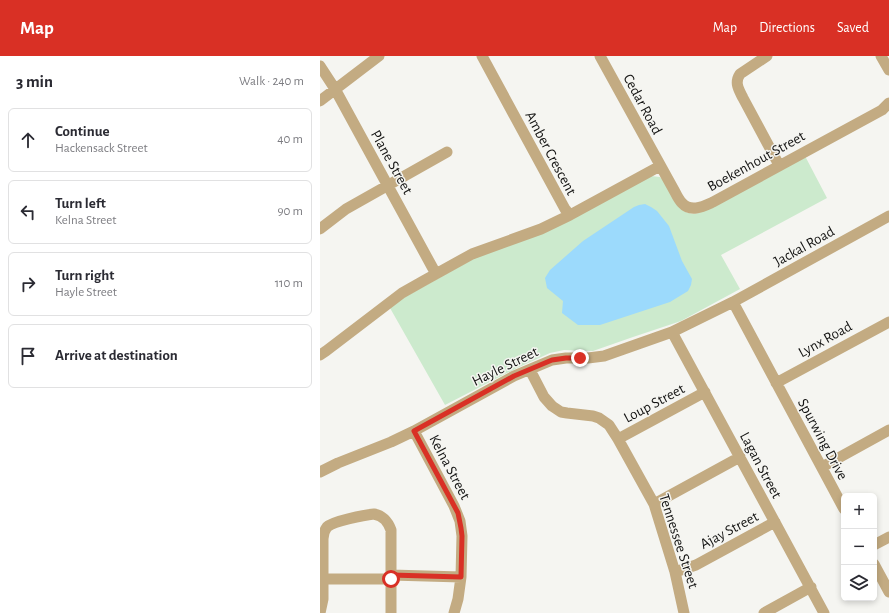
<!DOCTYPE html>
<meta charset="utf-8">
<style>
body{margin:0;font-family:"Alegreya Sans",sans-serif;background:#f2f2f3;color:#2b2b33}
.controls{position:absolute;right:12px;bottom:12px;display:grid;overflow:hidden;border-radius:6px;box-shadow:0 2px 6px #0003}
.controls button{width:36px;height:36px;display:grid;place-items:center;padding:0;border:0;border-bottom:1px solid #e1e1e2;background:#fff;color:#2b2b33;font:20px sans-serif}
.stop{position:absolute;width:12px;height:12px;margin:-9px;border:3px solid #d93025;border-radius:50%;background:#fff}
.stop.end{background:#d93025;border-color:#fff;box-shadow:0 1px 4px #0008}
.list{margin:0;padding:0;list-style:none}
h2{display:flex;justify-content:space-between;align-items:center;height:52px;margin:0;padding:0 16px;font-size:17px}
h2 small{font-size:13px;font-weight:400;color:#7c7c81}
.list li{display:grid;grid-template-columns:26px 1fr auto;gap:12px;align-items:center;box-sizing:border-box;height:64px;margin:0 8px 8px;padding:0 8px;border:1px solid #e1e1e2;border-radius:6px}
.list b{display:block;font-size:15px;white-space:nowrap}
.list p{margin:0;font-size:13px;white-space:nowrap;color:#7c7c81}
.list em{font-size:13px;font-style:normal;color:#7c7c81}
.icon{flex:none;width:22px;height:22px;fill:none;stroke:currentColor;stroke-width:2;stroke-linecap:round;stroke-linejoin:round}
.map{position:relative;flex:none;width:569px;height:557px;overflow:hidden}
header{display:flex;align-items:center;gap:24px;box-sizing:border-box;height:56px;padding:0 20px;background:#d93025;color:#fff}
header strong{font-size:19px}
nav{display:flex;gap:22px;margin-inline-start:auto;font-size:14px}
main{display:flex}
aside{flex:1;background:#fff}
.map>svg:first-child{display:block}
.green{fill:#cceacd}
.water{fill:#9cdafc}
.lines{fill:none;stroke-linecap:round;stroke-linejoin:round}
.street{stroke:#c3ab82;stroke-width:11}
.route{stroke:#d93025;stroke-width:5}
.labels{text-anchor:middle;stroke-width:3;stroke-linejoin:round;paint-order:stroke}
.street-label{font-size:15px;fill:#131312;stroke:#f5f5f1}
</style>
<header>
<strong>Map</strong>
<nav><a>Map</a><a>Directions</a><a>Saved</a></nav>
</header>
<main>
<aside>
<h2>3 min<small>Walk · 240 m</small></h2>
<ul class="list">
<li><svg class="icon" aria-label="ahead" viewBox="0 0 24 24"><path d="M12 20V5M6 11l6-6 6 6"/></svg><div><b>Continue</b><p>Hackensack Street</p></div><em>40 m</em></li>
<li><svg class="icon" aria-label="left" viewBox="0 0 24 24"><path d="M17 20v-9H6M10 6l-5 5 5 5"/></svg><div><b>Turn left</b><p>Kelna Street</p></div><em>90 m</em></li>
<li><svg class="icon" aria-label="right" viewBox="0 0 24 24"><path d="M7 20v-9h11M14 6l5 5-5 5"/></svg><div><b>Turn right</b><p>Hayle Street</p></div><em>110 m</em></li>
<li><svg class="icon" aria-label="arrive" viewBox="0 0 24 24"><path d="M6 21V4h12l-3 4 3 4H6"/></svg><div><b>Arrive at destination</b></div></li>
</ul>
</aside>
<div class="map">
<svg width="569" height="557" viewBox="0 0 569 557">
<rect width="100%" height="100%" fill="#f5f5f1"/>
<path class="green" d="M485 100 507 142 401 199 420 233 361 265 313 281 273 295 244 294 230 297 197 312 125 349 70 252 83 242 153 203 331 120 340 121 343 124C348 132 359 153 366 156 370 158 375 158 379 157Z"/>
<path class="water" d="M325 148 331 151 337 155 349 170 362 205 372 223 371 229 368 235 350 246 280 269H258L242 257 243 245 227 232 225 222 230 214 263 185 314 151 319 149Z"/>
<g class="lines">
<path class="street" d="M162 0 245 153 250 159 340 110
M280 0 355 136C357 140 359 144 362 147 371 157 384 150 393 146L562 54 569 47
M447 0 420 18C414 27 419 34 423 42L459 109
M561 0 569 14
M0 10 15 33 116 218
M0 45 59 0
M0 173 26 153 127 96
M413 246 524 453
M352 276 504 557
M0 299 6 295 82 237 105 224 152 198 221 173 250 159
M210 314 224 341 232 350 241 356 247 357 273 360 279 362 289 369 298 383 334 448 355 516 364 557
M456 327 569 266
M94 375 134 450 140 465 142 480 141 521 138 543 134 557
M298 383 385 336
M502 411 569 374
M0 416 18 407 71 386 94 375 194 320 232 304 246 302H268L284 300 352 276 413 246 569 160
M334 448 420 401
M554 489 569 481
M554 508 569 536
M355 516 376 509 455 466
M71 519 141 521
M0 523H71
M0 557 3 543V483C3 479 4 475 7 471 13 465 45 459 54 458 64 460 68 466 71 474V557
M444 557 491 531"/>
</g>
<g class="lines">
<path class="route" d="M71 523V519L141 521 142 480 141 472 138 457 94 375 194 320 232 304 246 302H260"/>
</g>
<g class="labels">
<g class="street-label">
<text transform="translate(323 48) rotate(62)" y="5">Cedar Road</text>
<text transform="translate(231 97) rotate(62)" y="5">Amber Crescent</text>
<text transform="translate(436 105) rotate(-29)" y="5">Boekenhout Street</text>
<text transform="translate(72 106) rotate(61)" y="5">Plane Street</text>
<text transform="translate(484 190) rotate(-29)" y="5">Jackal Road</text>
<text transform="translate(505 283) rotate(-29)" y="5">Lynx Road</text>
<text transform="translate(185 310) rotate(-26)" y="5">Hayle Street</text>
<text transform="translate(334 347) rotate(-28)" y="5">Loup Street</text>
<text transform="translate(503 383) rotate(62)" y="5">Spurwing Drive</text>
<text transform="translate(441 409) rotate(62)" y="5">Lagan Street</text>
<text transform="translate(130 411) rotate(62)" y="5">Kelna Street</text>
<text transform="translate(409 474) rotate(-28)" y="5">Ajay Street</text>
<text transform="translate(359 485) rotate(72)" y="5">Tennessee Street</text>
</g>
</g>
</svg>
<div class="controls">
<button>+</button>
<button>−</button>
<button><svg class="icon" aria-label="layers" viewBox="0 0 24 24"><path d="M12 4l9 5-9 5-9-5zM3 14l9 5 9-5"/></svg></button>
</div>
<div class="stop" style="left:71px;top:523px"></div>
<div class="stop end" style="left:260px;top:302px"></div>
</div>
</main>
